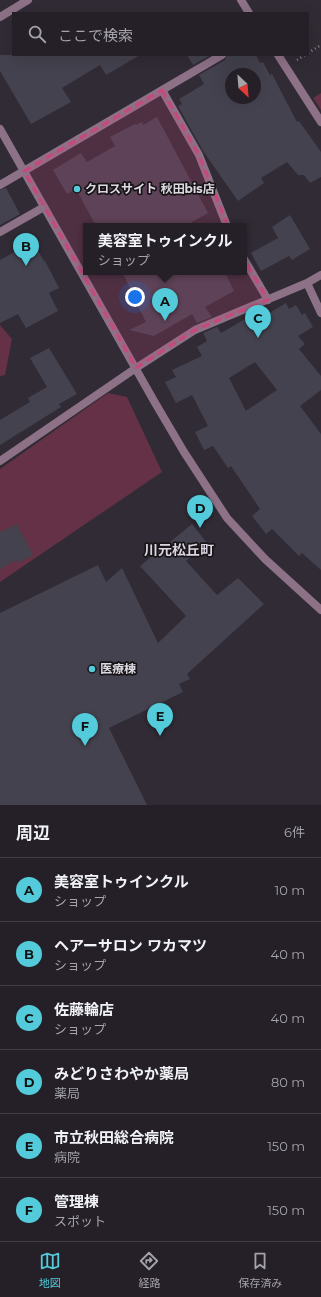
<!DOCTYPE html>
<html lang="ja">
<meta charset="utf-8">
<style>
body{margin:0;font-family:Montserrat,"Noto Sans JP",sans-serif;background:#2d2830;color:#f1f3f6}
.compass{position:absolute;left:225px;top:68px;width:36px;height:36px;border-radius:50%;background:#252028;box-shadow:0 4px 16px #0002;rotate:154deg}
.you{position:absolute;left:135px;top:297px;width:14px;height:14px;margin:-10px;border:3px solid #fff;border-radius:50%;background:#1a73e8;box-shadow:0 0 0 6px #1a73e833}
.badge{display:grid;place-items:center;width:26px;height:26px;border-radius:50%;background:#53cbda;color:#111;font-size:13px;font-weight:700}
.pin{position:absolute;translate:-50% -33px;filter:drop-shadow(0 1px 2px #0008)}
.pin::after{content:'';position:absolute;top:21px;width:14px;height:12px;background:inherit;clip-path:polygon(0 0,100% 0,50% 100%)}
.popup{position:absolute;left:83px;top:223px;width:164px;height:52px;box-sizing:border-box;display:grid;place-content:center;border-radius:0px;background:#252028;filter:drop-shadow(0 1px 3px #0005);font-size:13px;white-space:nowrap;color:#a3a3a8}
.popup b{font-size:15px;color:#f1f3f6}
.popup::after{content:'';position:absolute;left:50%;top:100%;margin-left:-8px;border:8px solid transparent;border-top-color:#252028}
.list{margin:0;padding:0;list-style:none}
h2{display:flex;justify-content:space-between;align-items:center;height:52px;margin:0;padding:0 16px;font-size:17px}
h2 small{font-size:13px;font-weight:400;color:#a3a3a8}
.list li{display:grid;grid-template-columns:26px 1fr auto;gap:12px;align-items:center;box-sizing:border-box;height:64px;padding:0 16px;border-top:1px solid #423e45}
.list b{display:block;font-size:15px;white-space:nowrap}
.list p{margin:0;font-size:13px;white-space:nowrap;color:#a3a3a8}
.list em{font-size:13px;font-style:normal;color:#a3a3a8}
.icon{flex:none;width:22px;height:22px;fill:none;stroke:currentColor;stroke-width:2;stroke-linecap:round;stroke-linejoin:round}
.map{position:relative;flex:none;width:321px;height:805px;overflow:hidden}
.search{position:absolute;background:#252028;box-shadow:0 4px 16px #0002;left:12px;right:12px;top:12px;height:44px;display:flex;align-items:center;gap:10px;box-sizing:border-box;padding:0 14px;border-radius:0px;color:#a3a3a8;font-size:15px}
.sheet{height:436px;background:#252028}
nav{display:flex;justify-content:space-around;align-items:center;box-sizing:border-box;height:56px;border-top:1px solid #423e45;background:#252028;font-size:11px;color:#a3a3a8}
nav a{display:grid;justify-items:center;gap:2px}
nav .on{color:#53cbda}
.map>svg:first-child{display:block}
.green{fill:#643146}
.building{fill:#44424e;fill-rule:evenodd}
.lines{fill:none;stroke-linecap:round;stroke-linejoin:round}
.path{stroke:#8a858e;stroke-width:2.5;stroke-dasharray:1 3;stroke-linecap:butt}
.minor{stroke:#8d7187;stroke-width:8}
.tertiary{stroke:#8d7187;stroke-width:8}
.marked{fill:#c9487c;fill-opacity:0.2;stroke:#c9487c;stroke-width:3;stroke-dasharray:8 5;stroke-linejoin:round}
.poi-dot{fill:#53cbda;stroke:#181519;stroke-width:1.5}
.labels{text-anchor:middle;stroke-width:3.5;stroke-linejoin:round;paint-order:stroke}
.poi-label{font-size:12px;font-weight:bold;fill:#ddd9e0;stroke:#181519;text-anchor:start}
.quarter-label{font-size:14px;font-weight:bold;fill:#dbd3e0;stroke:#181519}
</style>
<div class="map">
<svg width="321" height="805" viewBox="0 0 321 805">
<rect width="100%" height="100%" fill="#312b35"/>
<path class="green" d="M321 93V110L313 98Z
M0 325 12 339 5 375 0 376Z
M108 393 127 397 162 472 0 582V469Z"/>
<path class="building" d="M0 55H140L106 75 100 65 62 88 71 102 31 124 0 71Z
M187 55H211L193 65Z
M227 55H256L260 63 263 62 270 75 272 74 297 122 299 121 321 152V177L310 183 304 175H298L287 162 261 178 264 183 238 201 203 151 178 106 182 104 179 99 204 84 199 75 225 60ZM231 74H255V98H231Z
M157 117 208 213 185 226H96L76 189 67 194 53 170 81 153 87 162 115 146 110 137 135 124 136 125 142 122 143 125Z
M6 188 20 214 0 225V190Z
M290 215 310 249 292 260 289 256 261 271 251 253 278 238 272 227Z
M33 242 44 261H45L59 288 49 293 58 311 26 328 18 314 0 323V260Z
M122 272H225L234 291 205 307 212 317 197 323 192 314 154 336 129 330 146 322 136 302 137 301Z
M286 303 289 309 296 305 302 315 305 313 313 327 298 336 305 344 299 349 321 376V390L300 406 321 434V570L302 553 299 556 272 529 266 534 252 516 260 509 231 466 228 468 213 446 204 450 195 432 208 426 192 395 176 403 165 382 176 377 172 370 202 356 197 347 207 341 203 333 217 327 221 333 245 319 249 325ZM255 362 277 390 246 411 229 378Z
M49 348 77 394 59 404 61 407 0 445V420L30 402 28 398 47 387 30 358Z
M17 524 33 555 18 563 16 560 0 569V532Z
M192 524 207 543 186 561 217 595 238 578 264 604 187 674 190 679 179 684 183 692 109 728 147 805H0V613L98 565 106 582 122 568 158 643 186 616 140 566Z"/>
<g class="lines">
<path class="path" d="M308 53 321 45
M297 60 305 55"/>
<path class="minor" d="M241 0 249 13
M278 55 321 122
M162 90 199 155 227 226
M0 185 222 55
M0 232 44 207
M244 259 268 300
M307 283 321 313
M0 461 136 368 195 330 307 283 321 275"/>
<path class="tertiary" d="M0 17 28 0
M0 129 154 401 184 452 227 518 265 559 321 610"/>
</g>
<path class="marked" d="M162 90 199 155 236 245 268 300 195 330 136 368 24 171Z"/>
<g class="poi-dot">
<circle cx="77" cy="189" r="4"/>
<circle cx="92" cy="669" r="4"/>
</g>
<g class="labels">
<g class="poi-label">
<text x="85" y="193">クロスサイト 秋田bis店</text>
<text x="100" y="673">医療棟</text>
</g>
<g class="quarter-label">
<text x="179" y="555">川元松丘町</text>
</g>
</g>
</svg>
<svg class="compass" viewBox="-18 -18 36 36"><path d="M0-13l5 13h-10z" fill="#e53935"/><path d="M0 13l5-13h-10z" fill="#a3a3a8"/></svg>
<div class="you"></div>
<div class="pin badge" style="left:165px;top:321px">A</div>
<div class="popup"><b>美容室トゥインクル</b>ショップ</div>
<div class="pin badge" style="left:26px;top:266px">B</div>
<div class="pin badge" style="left:258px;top:338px">C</div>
<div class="pin badge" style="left:200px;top:528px">D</div>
<div class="pin badge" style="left:160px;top:736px">E</div>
<div class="pin badge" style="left:85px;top:746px">F</div>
<div class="search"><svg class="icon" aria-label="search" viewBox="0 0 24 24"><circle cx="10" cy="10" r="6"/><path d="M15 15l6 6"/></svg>ここで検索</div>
</div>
<section class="sheet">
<h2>周辺<small>6件</small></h2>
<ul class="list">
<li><span class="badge">A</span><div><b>美容室トゥインクル</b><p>ショップ</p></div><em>10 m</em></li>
<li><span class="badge">B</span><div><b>ヘアーサロン ワカマツ</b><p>ショップ</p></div><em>40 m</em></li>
<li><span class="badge">C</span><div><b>佐藤輪店</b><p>ショップ</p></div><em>40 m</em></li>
<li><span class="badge">D</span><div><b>みどりさわやか薬局</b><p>薬局</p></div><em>80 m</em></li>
<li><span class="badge">E</span><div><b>市立秋田総合病院</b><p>病院</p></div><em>150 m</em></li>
<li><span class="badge">F</span><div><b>管理棟</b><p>スポット</p></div><em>150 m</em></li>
</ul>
</section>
<nav>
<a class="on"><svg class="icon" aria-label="map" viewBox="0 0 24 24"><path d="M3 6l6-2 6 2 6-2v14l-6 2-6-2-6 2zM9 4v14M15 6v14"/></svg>地図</a>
<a><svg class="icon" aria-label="directions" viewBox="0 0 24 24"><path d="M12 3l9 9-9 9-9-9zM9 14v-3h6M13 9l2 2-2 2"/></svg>経路</a>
<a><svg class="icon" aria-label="saved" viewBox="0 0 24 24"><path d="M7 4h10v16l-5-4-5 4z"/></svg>保存済み</a>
</nav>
